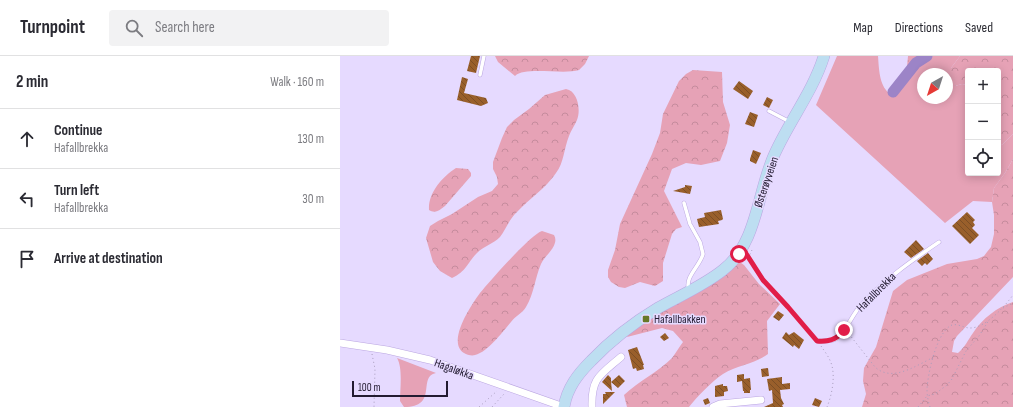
<!DOCTYPE html>
<meta charset="utf-8">
<style>
body{margin:0;font-family:"Sofia Sans Condensed",sans-serif;background:#f2f2f3;color:#2b2b33}
.controls{position:absolute;right:12px;top:12px;display:grid;overflow:hidden;border-radius:4px;box-shadow:0 2px 10px #0003}
.controls button{width:36px;height:36px;display:grid;place-items:center;padding:0;border:0;border-bottom:1px solid #e1e1e2;background:#fff;color:#2b2b33;font:20px sans-serif}
.compass{position:absolute;left:577px;top:12px;width:36px;height:36px;border-radius:50%;background:#fff;box-shadow:0 2px 10px #0003;rotate:219deg}
.scale{position:absolute;left:12px;bottom:10px;width:96px;box-sizing:border-box;padding-left:4px;border:2px solid #231b31;border-top:0;font-size:11px;line-height:14px;white-space:nowrap;color:#231b31;-webkit-text-stroke:3px #e6daff;paint-order:stroke}
.stop{position:absolute;width:12px;height:12px;margin:-9px;border:3px solid #e11d48;border-radius:50%;background:#fff}
.stop.end{background:#e11d48;border-color:#fff;box-shadow:0 1px 4px #0008}
.list{margin:0;padding:0;list-style:none}
h2{display:flex;justify-content:space-between;align-items:center;height:52px;margin:0;padding:0 16px;font-size:17px}
h2 small{font-size:13px;font-weight:400;color:#7c7c81}
.list li{display:grid;grid-template-columns:26px 1fr auto;gap:12px;align-items:center;box-sizing:border-box;height:60px;padding:0 16px;border-top:1px solid #e1e1e2}
.list b{display:block;font-size:15px;white-space:nowrap}
.list p{margin:0;font-size:13px;white-space:nowrap;color:#7c7c81}
.list em{font-size:13px;font-style:normal;color:#7c7c81}
.icon{flex:none;width:22px;height:22px;fill:none;stroke:currentColor;stroke-width:2;stroke-linecap:round;stroke-linejoin:round}
.map{position:relative;flex:none;width:673px;height:351px;overflow:hidden}
header{display:flex;align-items:center;gap:24px;box-sizing:border-box;height:56px;padding:0 20px;background:#fff;border-bottom:1px solid #e1e1e2}
header strong{font-size:19px}
nav{display:flex;gap:22px;margin-inline-start:auto;font-size:14px}
.search{width:280px;height:36px;background:#f2f2f3;display:flex;align-items:center;gap:10px;box-sizing:border-box;padding:0 14px;border-radius:4px;color:#7c7c81;font-size:15px}
main{display:flex}
aside{flex:1;background:#fff}
.map>svg:first-child{display:block}
.grass{fill:#e6a2b6;fill-rule:evenodd}
.forest{fill:url(#forest-crowns)}
.wetland{fill:url(#wetland-marsh)}
.lines{fill:none;stroke-linecap:round;stroke-linejoin:round}
.river{stroke:#9c84c7;stroke-width:11}
.building{fill:url(#building-back-hatch)}
.service-casing{stroke:#bba7e1;stroke-width:4.5}
.minor-casing{stroke:#bba7e1;stroke-width:8}
.secondary-casing{stroke:#bba7e1;stroke-width:12}
.path{stroke:#a89dbd;stroke-width:1;stroke-dasharray:1 3;stroke-linecap:butt}
.service{stroke:#fff;stroke-width:3.5}
.minor{stroke:#fff;stroke-width:7}
.secondary{stroke:#bddef1;stroke-width:11}
.route{stroke:#e11d48;stroke-width:5}
.poi-dot{fill:#677827;stroke:#e6daff;stroke-width:1.5}
.labels{text-anchor:middle;stroke-width:3;stroke-linejoin:round;paint-order:stroke}
.street-label{font-size:12px;fill:#231b31;stroke:#e6daff}
.poi-label{font-size:12px;fill:#231b31;stroke:#e6daff;text-anchor:start}
</style>
<header>
<strong>Turnpoint</strong>
<div class="search"><svg class="icon" aria-label="search" viewBox="0 0 24 24"><circle cx="10" cy="10" r="6"/><path d="M15 15l6 6"/></svg>Search here</div>
<nav><a>Map</a><a>Directions</a><a>Saved</a></nav>
</header>
<main>
<aside>
<h2>2 min<small>Walk · 160 m</small></h2>
<ul class="list">
<li><svg class="icon" aria-label="ahead" viewBox="0 0 24 24"><path d="M12 20V5M6 11l6-6 6 6"/></svg><div><b>Continue</b><p>Hafallbrekka</p></div><em>130 m</em></li>
<li><svg class="icon" aria-label="left" viewBox="0 0 24 24"><path d="M17 20v-9H6M10 6l-5 5 5 5"/></svg><div><b>Turn left</b><p>Hafallbrekka</p></div><em>30 m</em></li>
<li><svg class="icon" aria-label="arrive" viewBox="0 0 24 24"><path d="M6 21V4h12l-3 4 3 4H6"/></svg><div><b>Arrive at destination</b></div></li>
</ul>
</aside>
<div class="map">
<svg width="673" height="351" viewBox="0 0 673 351">
<defs>
<pattern id="forest-crowns" width="20" height="18" patternUnits="userSpaceOnUse"><rect width="20" height="18" fill="#e6a2b6"/><path d="M2 6a3 3 0 1 1 6 0M12 15a3 3 0 1 1 6 0" fill="none" stroke="#c58b9d"/></pattern>
<pattern id="wetland-marsh" width="20" height="14" patternUnits="userSpaceOnUse"><rect width="20" height="14" fill="#e6a2b6"/><path d="M1 5h8M5 5V1M11 12h8M15 12V8" fill="none" stroke="#c58b9d"/></pattern>
<pattern id="building-back-hatch" width="6" height="6" patternUnits="userSpaceOnUse"><rect width="6" height="6" fill="#995f2b"/><path d="M-1 5l2 2M0 0l6 6M5-1l2 2" fill="none" stroke="#7c4e25"/></pattern>
</defs>
<rect width="100%" height="100%" fill="#e6daff"/>
<path class="grass" d="M497 0H538C539 12 539 29 549 37L580 7 593 0H620L611 12 615 30 622 28 628 29V117H658V91L663 88 673 78V103L665 117 654 132 652 146 633 145 605 167 476 49ZM583 18H607V42H583Z
M57 302 96 317C77 321 99 351 64 351L60 345C60 333 63 312 57 302Z"/>
<path class="forest" d="M155 0H249L245 8 239 14C223 19 185 10 175 20L158 6Z
M620 0H673V78L663 88 658 91V15H628V29L622 28 615 30 610 24 611 12Z
M353 14 382 16 383 46 390 69 387 87 380 105 361 109 346 107 332 113 324 135 342 171 336 173 332 178 323 207V225L315 230 300 226 285 232 279 231 271 226 268 221V214L275 194 280 168 312 98 320 77 323 58 339 25 346 18Z
M226 33C238 35 241 54 237 64 235 69 231 74 229 80 224 92 224 107 216 117 205 133 190 142 177 156 170 162 166 173 160 181 153 188 144 190 137 197 127 207 127 215 112 222L100 215 93 206 86 182 90 170 98 165 112 158 138 141 152 135 158 128 157 121 153 113V106L162 82 167 71 174 64 189 53 205 39Z
M673 103V221L617 280 614 285 612 296 618 297C625 291 628 284 633 277 642 263 657 251 673 246V351H522L526 338 523 325 524 312 536 291 553 235 567 224 607 208 637 203 644 200 647 196 651 191 654 178V159L652 146 654 132 665 117Z
M116 112 128 113 131 117V120L105 150C100 154 95 158 89 154 88 137 102 121 116 112Z
M202 175 214 179C220 189 205 199 201 208 195 222 194 238 186 251 183 257 175 260 171 266 162 276 149 295 135 299 132 300 127 299 124 297 106 286 132 248 140 237 150 225 190 179 202 175Z
M397 204 404 209 419 228 440 248 427 265 428 298C415 308 397 309 383 318 372 325 357 341 349 351H287L284 339C299 325 318 316 332 302 336 297 339 291 343 286L333 275 322 272 287 281 292 272 354 239 386 219Z"/>
<path class="wetland" d="M568 0H593L580 7 572 15 567 11Z"/>
<g class="lines">
<path class="river" d="M553 36 576 7 587 0"/>
</g>
<path class="building" d="M131 0H140L136 17 127 15Z
M122 21 128 23 124 37 146 42 148 47 141 50 117 44Z
M399 25 413 35 408 43 393 33Z
M427 41 433 44 429 52 423 49Z
M410 56 418 59 414 71 405 68Z
M413 94 421 97 416 108 410 105V103Z
M345 129 352 130 350 138 333 135 345 131Z
M381 154 383 163 382 164 378 165 379 168 359 171 357 163 365 161 364 157Z
M627 156 635 164 633 166 635 169 632 172 639 179 630 188 612 170Z
M576 184 584 193 571 202 564 196Z
M588 197 593 203 587 209 585 207 582 210 577 205Z
M438 255 444 259 439 265 433 261Z
M446 276 449 279 454 276 464 284 459 293 454 289 453 291 442 282Z
M325 277 329 282 324 285 320 281Z
M297 291 304 309H303L304 313 297 315 296 312 293 313 288 294Z
M428 312 429 320 422 321 421 313Z
M404 318V323L410 322 411 334H410V337H404V335H403L402 325 397 326V319Z
M268 319 271 322V326L279 319 285 325 278 332 271 326 272 335 262 326Z
M442 321V328L450 327V333L440 334 441 342 444 348 442 349 443 351H424L433 347 432 334 429 335 427 323Z
M383 328V330H387L388 335 384 336V340L375 341V330Z
M265 336H275L263 348V338H266Z
M368 342 370 347 365 349 363 344Z
M475 342 482 345 479 351 472 349Z"/>
<g class="lines">
<g class="service-casing">
<path id="service" d="M140 19 144 0
M429 55 450 66
M344 147 350 168 360 186 363 198C360 210 344 221 349 234
M477 285C485 285 494 286 500 280 507 272 513 258 521 249 544 224 571 205 599 186"/>
</g>
<g class="minor-casing">
<path id="minor" d="M0 287 47 294 90 304 224 351
M252 351C251 322 260 319 281 301
M373 351 380 348 421 344"/>
</g>
<g class="secondary-casing">
<path id="secondary" d="M224 351C227 332 238 318 251 305 271 284 293 267 318 252 339 240 363 230 383 214 418 187 417 135 435 97 450 64 473 35 484 0"/>
</g>
<path class="path" d="M407 201 409 200 412 194
M407 201 423 224 448 251 474 281
M663 252 673 247
M509 278 535 311C552 327 577 309 594 301
M481 290C485 296 490 302 492 310 495 322 492 339 487 351
M32 298 35 313 34 351
M139 351 157 335
M152 351 164 338
M578 351 587 340 595 338 607 329 612 323 626 295 639 280 649 264
M590 351C588 345 587 339 587 333 588 317 596 279 610 270 616 266 623 272 630 272 646 272 665 250 673 239"/>
<use href="#service" class="service"/>
<use href="#minor" class="minor"/>
<use href="#secondary" class="secondary"/>
</g>
<g class="lines">
<path class="route" d="M399 198 402 195 405 196 423 224 448 251 477 285C488 286 497 284 504 274"/>
</g>
<rect class="poi-dot" x="302" y="259" width="8" height="8" rx="2"/>
<g class="labels">
<g class="street-label">
<text transform="translate(426 126) rotate(-71)" y="4">Østerøyveien</text>
<text transform="translate(536 236) rotate(-45)" y="4">Hafallbrekka</text>
<text transform="translate(114 313) rotate(20)" y="4">Hagaløkka</text>
</g>
<g class="poi-label">
<text x="314" y="267">Hafallbakken</text>
</g>
</g>
</svg>
<div class="controls">
<button>+</button>
<button>−</button>
<button><svg class="icon" aria-label="locate" viewBox="0 0 24 24"><circle cx="12" cy="12" r="6"/><path d="M12 2v4M12 18v4M2 12h4M18 12h4"/></svg></button>
</div>
<svg class="compass" viewBox="-18 -18 36 36"><path d="M0-13l5 13h-10z" fill="#e53935"/><path d="M0 13l5-13h-10z" fill="#7c7c81"/></svg>
<div class="scale">100 m</div>
<div class="stop" style="left:399px;top:198px"></div>
<div class="stop end" style="left:504px;top:274px"></div>
</div>
</main>
